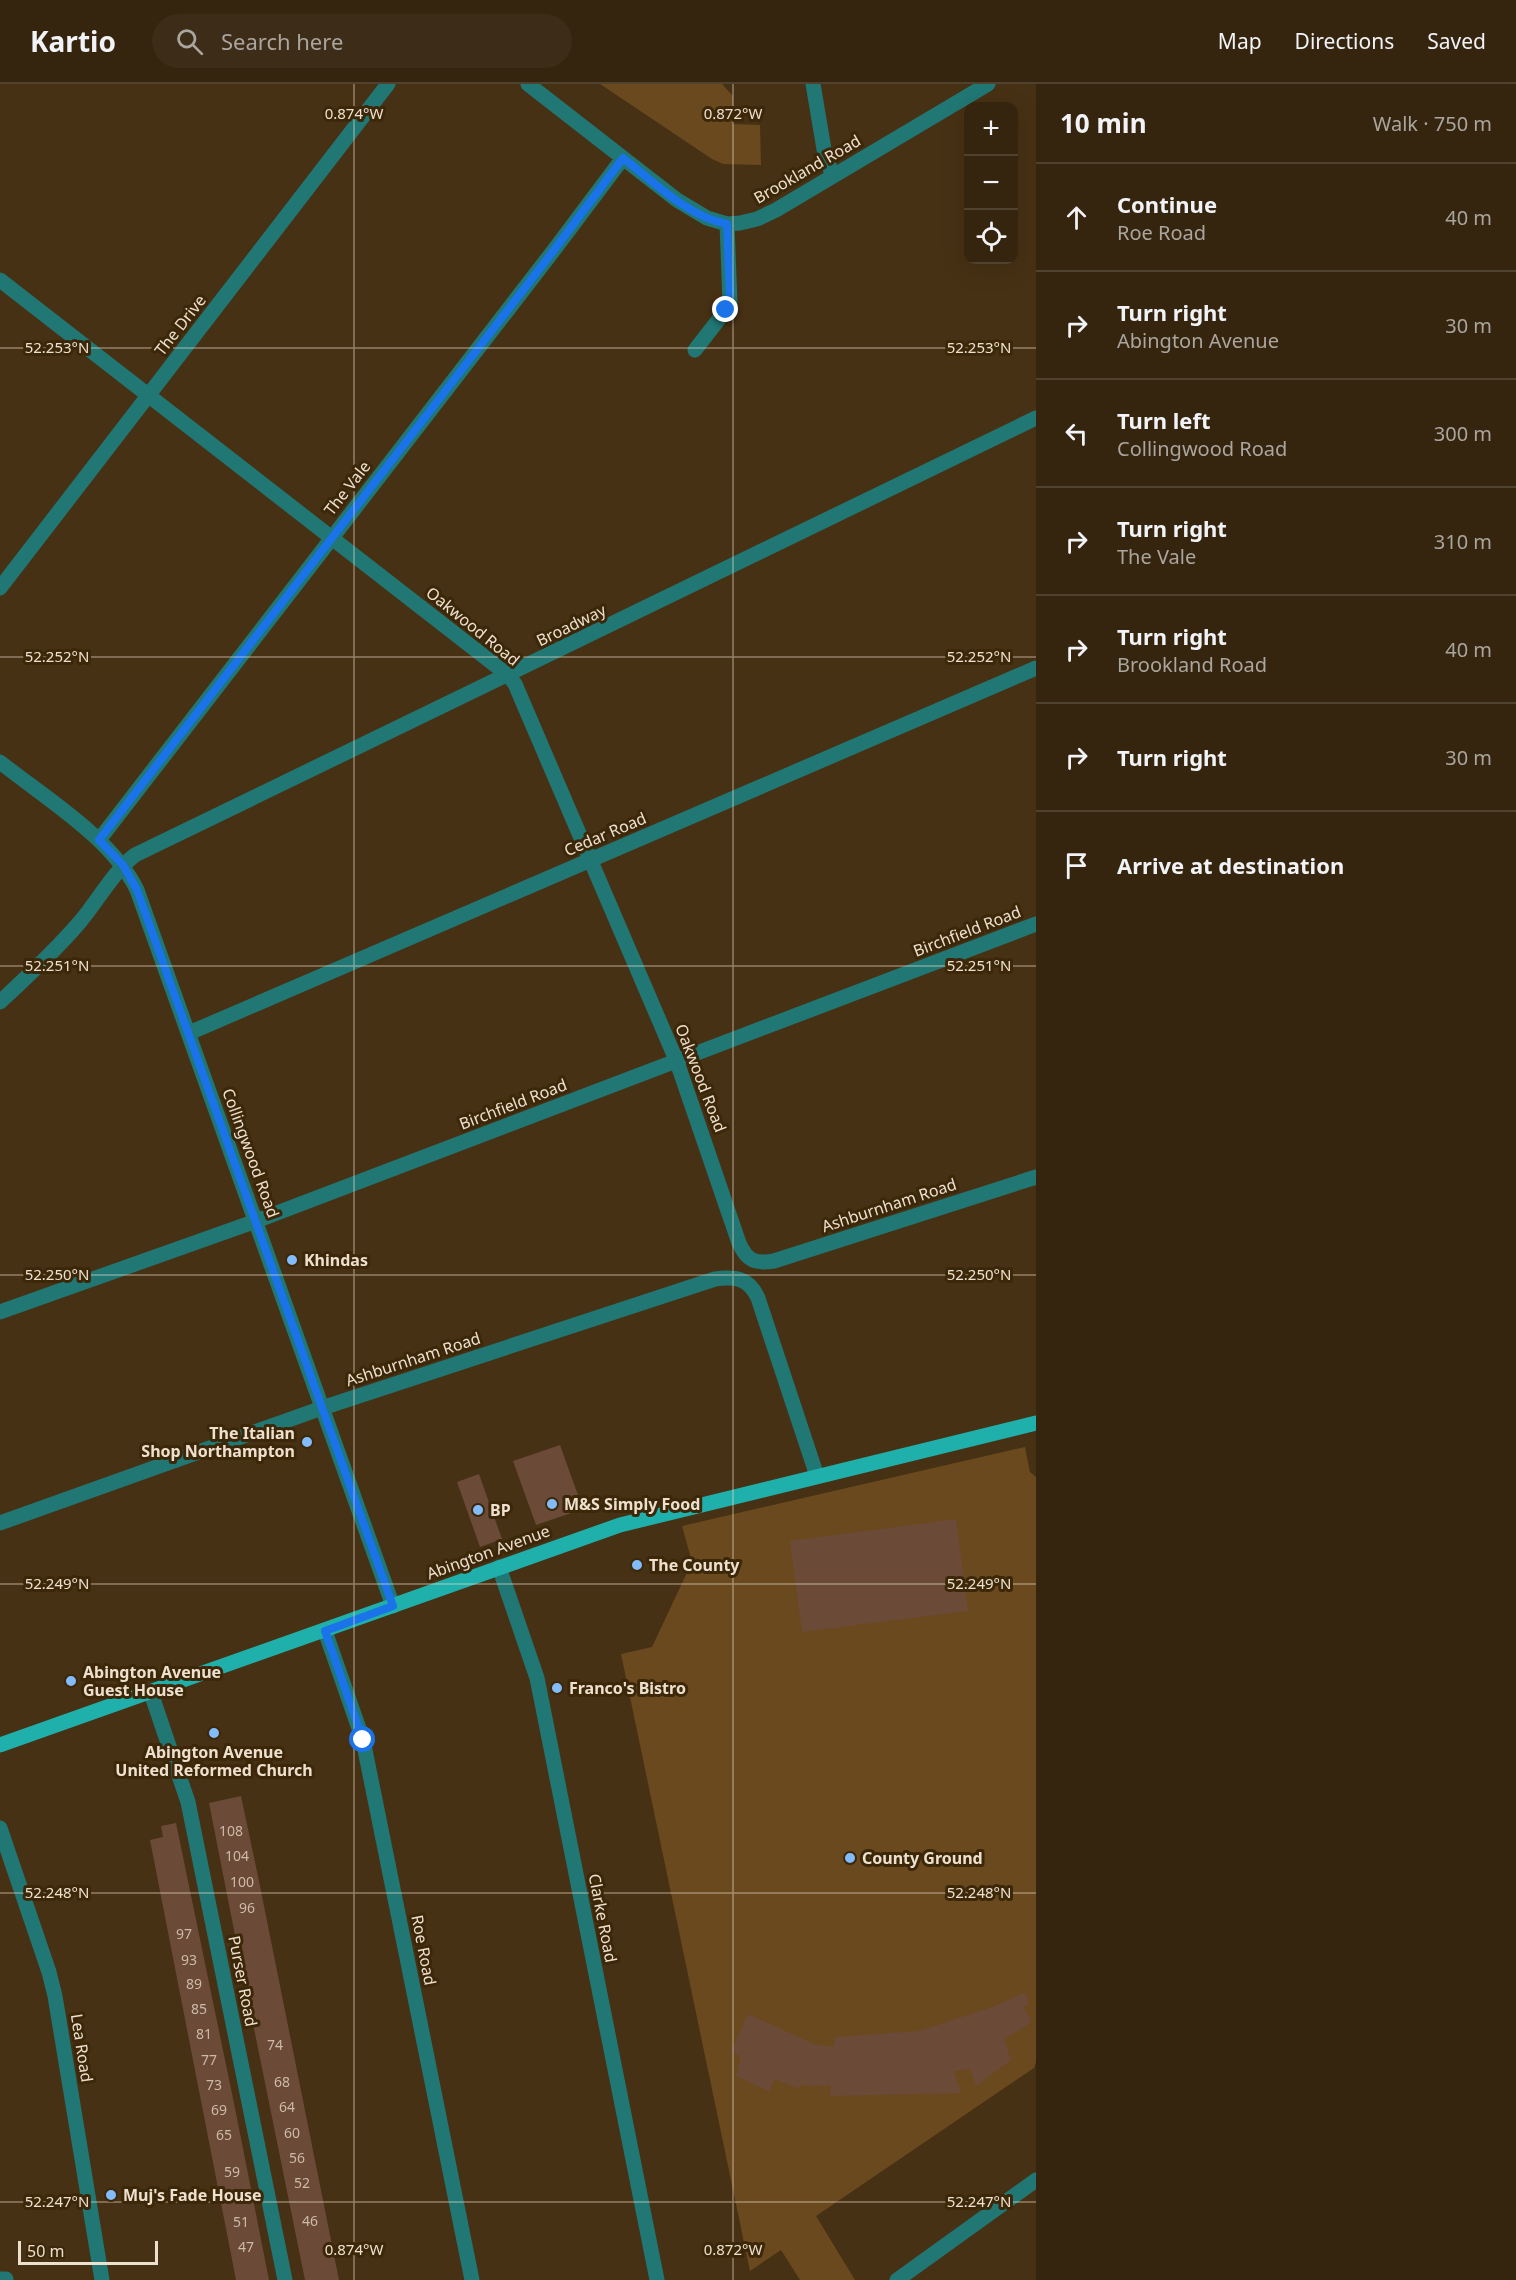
<!DOCTYPE html>
<meta charset="utf-8">
<style>
body{margin:0;font-family:"Noto Sans",sans-serif;background:#3d2d18;color:#f1f3f6}
.controls{position:absolute;right:18px;top:18px;display:grid;overflow:hidden;border-radius:12px;box-shadow:0 6px 24px #0002}
.controls button{width:54px;height:54px;display:grid;place-items:center;padding:0;border:0;border-bottom:2px solid #4f422f;background:#35250f;color:#f1f3f6;font:30px sans-serif}
.scale{position:absolute;left:18px;bottom:15px;width:140px;box-sizing:border-box;padding-left:6px;border:3px solid #eee0cf;border-top:0;font-size:16px;line-height:21px;white-space:nowrap;color:#eee0cf;-webkit-text-stroke:4px #3c2709;paint-order:stroke}
.stop{position:absolute;width:18px;height:18px;margin:-14px;border:4px solid #1a73e8;border-radius:50%;background:#fff}
.stop.end{background:#1a73e8;border-color:#fff;box-shadow:0 2px 6px #0008}
.list{margin:0;padding:0;list-style:none}
h2{display:flex;justify-content:space-between;align-items:center;height:78px;margin:0;padding:0 24px;font-size:26px}
h2 small{font-size:20px;font-weight:400;color:#aaa59e}
.list li{display:grid;grid-template-columns:39px 1fr auto;gap:18px;align-items:center;box-sizing:border-box;height:108px;padding:0 24px;border-top:2px solid #4f422f}
.list b{display:block;font-size:22px;white-space:nowrap}
.list p{margin:0;font-size:20px;white-space:nowrap;color:#aaa59e}
.list em{font-size:20px;font-style:normal;color:#aaa59e}
.icon{flex:none;width:33px;height:33px;fill:none;stroke:currentColor;stroke-width:2;stroke-linecap:round;stroke-linejoin:round}
.map{position:relative;flex:none;width:1036px;height:2196px;overflow:hidden}
header{display:flex;align-items:center;gap:36px;box-sizing:border-box;height:84px;padding:0 30px;background:#35250f;border-bottom:2px solid #4f422f}
header strong{font-size:28px}
nav{display:flex;gap:33px;margin-inline-start:auto;font-size:21px}
.search{width:420px;height:54px;background:#3d2d18;display:flex;align-items:center;gap:15px;box-sizing:border-box;padding:0 21px;border-radius:33px;color:#aaa59e;font-size:22px}
main{display:flex}
aside{flex:1;background:#35250f}
.map>svg:first-child{display:block}
.green{fill:#6a491e}
.building{fill:#6b4a37}
.lines{fill:none;stroke-linecap:round;stroke-linejoin:round}
.minor{stroke:#207774;stroke-width:15}
.major{stroke:#1fb0ab;stroke-width:15}
.route{stroke:#1a73e8;stroke-width:8}
.ticks{fill:none;stroke:#eee0cf;stroke-width:1.5;stroke-opacity:0.45}
.poi-dot{fill:#83bcfb;stroke:#3c2709;stroke-width:2}
.labels{text-anchor:middle;stroke-width:6;stroke-linejoin:round;paint-order:stroke}
.number-label{font-size:14px;fill:#cdbaa9}
.street-label{font-size:16px;fill:#eee0cf;stroke:#3c2709}
.poi-label{font-size:16px;font-weight:bold;fill:#eee0cf;stroke:#3c2709;text-anchor:start}
.ticks-label{font-size:15px;text-anchor:middle;fill:#eee0cf;stroke:#3c2709;stroke-width:6;stroke-linejoin:round;paint-order:stroke}
</style>
<header>
<strong>Kartio</strong>
<div class="search"><svg class="icon" aria-label="search" viewBox="0 0 24 24"><circle cx="10" cy="10" r="6"/><path d="M15 15l6 6"/></svg>Search here</div>
<nav><a>Map</a><a>Directions</a><a>Saved</a></nav>
</header>
<main>
<div class="map">
<svg width="1036" height="2196" viewBox="0 0 1036 2196">
<rect width="100%" height="100%" fill="#473114"/>
<path class="green" d="M600 0H722L733 12V40L760 41 761 81 723 80 712 75Z
M1025 1363 1030 1388 1036 1393V1978L1034 1984 816 2132 855 2196H800L781 2166 750 2187 621 1570 652 1563 692 1478 682 1442Z"/>
<path class="building" d="M560 1361 583 1425 536 1441 513 1377Z
M479 1390 502 1455 480 1463 457 1398Z
M956 1435 968 1527 802 1548 790 1457Z
M241 1712 260 1802 339 2196H305L234 1846 209 1719Z
M176 1739 236 2029 269 2196H236L150 1756 163 1753 161 1742Z
M1026 1908 1029 1920 1023 1923 1032 1938 1004 1955 1011 1976 976 2002 970 1984 954 1988 961 2009 830 2012 831 2001 808 2002 801 2000 799 2005 774 1995 770 2008 736 1992 741 1973 731 1967 748 1930 814 1960 833 1963 835 1953 919 1947 995 1922Z"/>
<g class="lines">
<path class="minor" d="M528 0 677 116 707 134 727 140 740 139 757 135 776 126 988 0
M813 0 825 71 833 92
M0 196 508 591 515 600 677 978 739 1159C747 1177 755 1180 774 1177L1036 1093
M695 266 726 226 730 219 727 140
M0 504 388 0
M0 678C45 714 112 754 137 806L393 1522
M99 756 554 166 623 74
M0 918C27 893 55 867 79 839 98 817 112 789 135 771L1036 334
M189 949 1036 584
M0 1228 256 1137 1036 840
M0 1439 322 1324 715 1195C735 1192 749 1194 758 1214L817 1392
M499 1483 537 1594 657 2196
M325 1547 363 1656 472 2196
M151 1609 188 1718 285 2196
M0 1744 49 1888 55 1912 102 2196
M0 2195H6
M897 2196 1036 2096"/>
<path class="major" d="M0 1661 620 1441 1036 1339"/>
</g>
<g class="lines">
<path class="route" d="M363 1656 325 1547 393 1522 137 806 123 781 99 756 554 166 623 74C654 98 688 133 727 140L730 210 726 226"/>
</g>
<path class="ticks" d="M354 0V2196M733 0V2196M0 264H1036M0 573H1036M0 882H1036M0 1191H1036M0 1500H1036M0 1809H1036M0 2118H1036"/>
<g class="poi-dot">
<circle cx="292" cy="1176" r="6"/>
<circle cx="307" cy="1358" r="6"/>
<circle cx="552" cy="1420" r="6"/>
<circle cx="478" cy="1426" r="6"/>
<circle cx="637" cy="1481" r="6"/>
<circle cx="71" cy="1597" r="6"/>
<circle cx="557" cy="1604" r="6"/>
<circle cx="214" cy="1649" r="6"/>
<circle cx="850" cy="1774" r="6"/>
<circle cx="111" cy="2111" r="6"/>
</g>
<g class="labels">
<g class="number-label">
<text x="231" y="1752">108</text>
<text x="237" y="1777">104</text>
<text x="242" y="1803">100</text>
<text x="247" y="1829">96</text>
<text x="184" y="1855">97</text>
<text x="189" y="1881">93</text>
<text x="194" y="1905">89</text>
<text x="199" y="1930">85</text>
<text x="204" y="1955">81</text>
<text x="275" y="1966">74</text>
<text x="209" y="1981">77</text>
<text x="282" y="2003">68</text>
<text x="214" y="2006">73</text>
<text x="287" y="2028">64</text>
<text x="219" y="2031">69</text>
<text x="292" y="2054">60</text>
<text x="224" y="2056">65</text>
<text x="297" y="2079">56</text>
<text x="232" y="2093">59</text>
<text x="302" y="2104">52</text>
<text x="310" y="2142">46</text>
<text x="241" y="2143">51</text>
<text x="246" y="2168">47</text>
</g>
<g class="street-label">
<text transform="translate(807 85) rotate(-30)" y="6">Brookland Road</text>
<text transform="translate(180 241) rotate(-52)" y="6">The Drive</text>
<text transform="translate(347 404) rotate(-52)" y="6">The Vale</text>
<text transform="translate(571 541) rotate(-26)" y="6">Broadway</text>
<text transform="translate(473 542) rotate(39)" y="6">Oakwood Road</text>
<text transform="translate(605 750) rotate(-23)" y="6">Cedar Road</text>
<text transform="translate(967 847) rotate(-21)" y="6">Birchfield Road</text>
<text transform="translate(701 994) rotate(69)" y="6">Oakwood Road</text>
<text transform="translate(513 1020) rotate(-21)" y="6">Birchfield Road</text>
<text transform="translate(251 1069) rotate(70)" y="6">Collingwood Road</text>
<text transform="translate(889 1121) rotate(-18)" y="6">Ashburnham Road</text>
<text transform="translate(413 1275) rotate(-18)" y="6">Ashburnham Road</text>
<text transform="translate(488 1468) rotate(-20)" y="6">Abington Avenue</text>
<text transform="translate(603 1834) rotate(79)" y="6">Clarke Road</text>
<text transform="translate(424 1866) rotate(79)" y="6">Roe Road</text>
<text transform="translate(243 1897) rotate(79)" y="6">Purser Road</text>
<text transform="translate(82 1964) rotate(81)" y="6">Lea Road</text>
</g>
<g class="poi-label">
<text x="304" y="1182">Khindas</text>
<text x="295" y="1355" text-anchor="end">The Italian<tspan x="295" dy="18">Shop Northampton</tspan></text>
<text x="564" y="1426">M&amp;S Simply Food</text>
<text x="490" y="1432">BP</text>
<text x="649" y="1487">The County</text>
<text x="83" y="1594">Abington Avenue<tspan x="83" dy="18">Guest House</tspan></text>
<text x="569" y="1610">Franco's Bistro</text>
<text x="214" y="1674" text-anchor="middle">Abington Avenue<tspan x="214" dy="18">United Reformed Church</tspan></text>
<text x="862" y="1780">County Ground</text>
<text x="123" y="2117">Muj's Fade House</text>
</g>
</g>
<g class="ticks-label">
<text x="354" y="35">0.874°W</text>
<text x="733" y="35">0.872°W</text>
<text x="57" y="269">52.253°N</text>
<text x="979" y="269">52.253°N</text>
<text x="57" y="578">52.252°N</text>
<text x="979" y="578">52.252°N</text>
<text x="57" y="887">52.251°N</text>
<text x="979" y="887">52.251°N</text>
<text x="57" y="1196">52.250°N</text>
<text x="979" y="1196">52.250°N</text>
<text x="57" y="1505">52.249°N</text>
<text x="979" y="1505">52.249°N</text>
<text x="57" y="1814">52.248°N</text>
<text x="979" y="1814">52.248°N</text>
<text x="57" y="2123">52.247°N</text>
<text x="979" y="2123">52.247°N</text>
<text x="354" y="2171">0.874°W</text>
<text x="733" y="2171">0.872°W</text>
</g>
</svg>
<div class="controls">
<button>+</button>
<button>−</button>
<button><svg class="icon" aria-label="locate" viewBox="0 0 24 24"><circle cx="12" cy="12" r="6"/><path d="M12 2v4M12 18v4M2 12h4M18 12h4"/></svg></button>
</div>
<div class="scale">50 m</div>
<div class="stop" style="left:363px;top:1656px"></div>
<div class="stop end" style="left:726px;top:226px"></div>
</div>
<aside>
<h2>10 min<small>Walk · 750 m</small></h2>
<ul class="list">
<li><svg class="icon" aria-label="ahead" viewBox="0 0 24 24"><path d="M12 20V5M6 11l6-6 6 6"/></svg><div><b>Continue</b><p>Roe Road</p></div><em>40 m</em></li>
<li><svg class="icon" aria-label="right" viewBox="0 0 24 24"><path d="M7 20v-9h11M14 6l5 5-5 5"/></svg><div><b>Turn right</b><p>Abington Avenue</p></div><em>30 m</em></li>
<li><svg class="icon" aria-label="left" viewBox="0 0 24 24"><path d="M17 20v-9H6M10 6l-5 5 5 5"/></svg><div><b>Turn left</b><p>Collingwood Road</p></div><em>300 m</em></li>
<li><svg class="icon" aria-label="right" viewBox="0 0 24 24"><path d="M7 20v-9h11M14 6l5 5-5 5"/></svg><div><b>Turn right</b><p>The Vale</p></div><em>310 m</em></li>
<li><svg class="icon" aria-label="right" viewBox="0 0 24 24"><path d="M7 20v-9h11M14 6l5 5-5 5"/></svg><div><b>Turn right</b><p>Brookland Road</p></div><em>40 m</em></li>
<li><svg class="icon" aria-label="right" viewBox="0 0 24 24"><path d="M7 20v-9h11M14 6l5 5-5 5"/></svg><div><b>Turn right</b></div><em>30 m</em></li>
<li><svg class="icon" aria-label="arrive" viewBox="0 0 24 24"><path d="M6 21V4h12l-3 4 3 4H6"/></svg><div><b>Arrive at destination</b></div></li>
</ul>
</aside>
</main>
